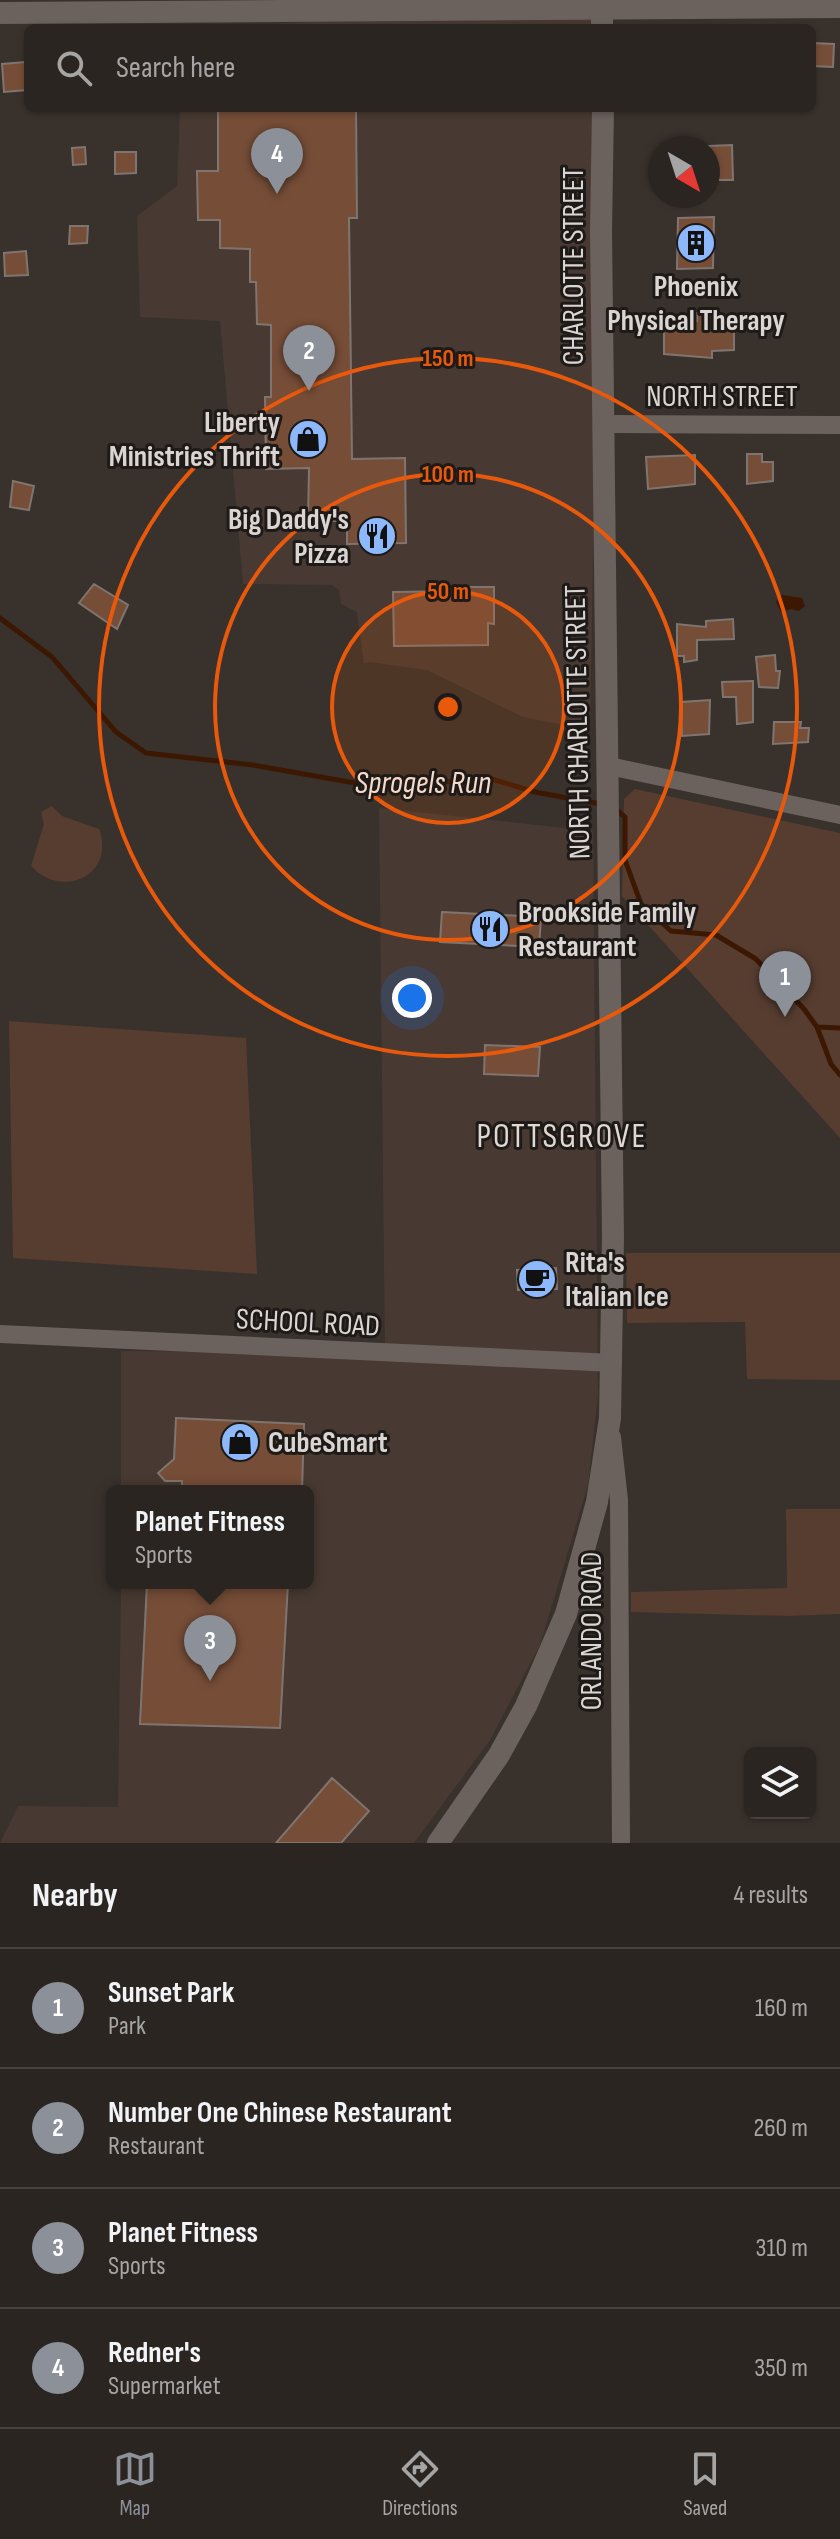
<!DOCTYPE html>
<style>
body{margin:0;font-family:"Sofia Sans Condensed",sans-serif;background:#332d2a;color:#f1f3f6}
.controls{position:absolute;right:24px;bottom:24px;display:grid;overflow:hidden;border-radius:12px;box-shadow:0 2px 6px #0004}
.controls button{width:72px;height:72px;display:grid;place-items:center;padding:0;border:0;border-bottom:2px solid #47423f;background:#2b2521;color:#f1f3f6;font:40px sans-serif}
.compass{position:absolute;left:648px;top:136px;width:72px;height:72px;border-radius:50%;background:#2b2521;box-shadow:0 2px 6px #0004;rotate:141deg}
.you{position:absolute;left:412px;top:998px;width:28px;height:28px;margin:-20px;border:6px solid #fff;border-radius:50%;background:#1a73e8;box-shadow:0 0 0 12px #1a73e833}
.badge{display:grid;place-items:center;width:52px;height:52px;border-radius:50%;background:#8c9099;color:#fff;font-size:26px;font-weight:700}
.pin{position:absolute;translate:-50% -66px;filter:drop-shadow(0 2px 4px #0008)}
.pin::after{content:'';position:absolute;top:42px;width:28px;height:24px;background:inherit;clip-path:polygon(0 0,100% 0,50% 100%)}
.popup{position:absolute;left:106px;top:1485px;width:208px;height:104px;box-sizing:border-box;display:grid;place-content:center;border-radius:12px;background:#2b2521;filter:drop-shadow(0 2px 6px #0005);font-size:26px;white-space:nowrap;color:#a6a5a5}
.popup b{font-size:30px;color:#f1f3f6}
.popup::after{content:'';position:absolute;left:50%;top:100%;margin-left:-16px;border:16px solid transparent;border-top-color:#2b2521}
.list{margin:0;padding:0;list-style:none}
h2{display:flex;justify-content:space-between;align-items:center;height:104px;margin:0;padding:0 32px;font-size:34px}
h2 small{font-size:26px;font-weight:400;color:#a6a5a5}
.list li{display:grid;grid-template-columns:52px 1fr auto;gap:24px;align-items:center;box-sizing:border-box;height:120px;padding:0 32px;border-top:2px solid #47423f}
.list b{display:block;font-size:30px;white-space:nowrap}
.list p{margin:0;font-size:26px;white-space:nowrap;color:#a6a5a5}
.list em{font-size:26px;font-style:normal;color:#a6a5a5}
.icon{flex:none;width:44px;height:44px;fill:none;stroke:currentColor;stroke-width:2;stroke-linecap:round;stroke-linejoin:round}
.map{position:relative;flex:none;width:840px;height:1843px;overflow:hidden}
.search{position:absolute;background:#2b2521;box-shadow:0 2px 6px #0004;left:24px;right:24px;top:24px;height:88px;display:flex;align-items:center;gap:20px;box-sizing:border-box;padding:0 28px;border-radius:12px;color:#a6a5a5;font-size:30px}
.sheet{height:584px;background:#2b2521}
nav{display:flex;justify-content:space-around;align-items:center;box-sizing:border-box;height:112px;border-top:2px solid #47423f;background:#2b2521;font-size:22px;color:#a6a5a5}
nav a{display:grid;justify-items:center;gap:4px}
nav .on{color:#8c9099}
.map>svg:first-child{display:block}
.built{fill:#483a32}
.green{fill:#563d30}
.water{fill:#3c1802}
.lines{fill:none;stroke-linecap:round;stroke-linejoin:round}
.stream{stroke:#3c1802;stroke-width:5}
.building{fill:#764d37;stroke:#7f7570;stroke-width:2}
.minor{stroke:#6b615d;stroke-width:18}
.tertiary{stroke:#6b615d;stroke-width:22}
.secondary{stroke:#6b615d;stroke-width:22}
.ring{fill:none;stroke:#e8590c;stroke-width:4}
.labels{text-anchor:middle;stroke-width:6;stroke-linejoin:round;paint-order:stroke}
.street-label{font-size:30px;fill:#dad5d2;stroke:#1d1a18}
.poi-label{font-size:30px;font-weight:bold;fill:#dad5d2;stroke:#1d1a18;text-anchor:start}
.water-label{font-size:32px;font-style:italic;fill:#f6d9ca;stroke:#1d1a18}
.quarter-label{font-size:34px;letter-spacing:2px;fill:#e2d8d2;stroke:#1d1a18}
.centre{fill:#e8590c;stroke:#1d1a18;stroke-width:4}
.ring-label{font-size:24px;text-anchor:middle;font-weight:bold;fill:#e8590c;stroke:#1d1a18;stroke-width:6;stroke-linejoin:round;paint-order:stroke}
</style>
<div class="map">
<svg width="840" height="1843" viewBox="0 0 840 1843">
<rect width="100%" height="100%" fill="#39312c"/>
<path class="built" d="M602 8V28H189Z
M180 108H601L590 730 523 717 427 670 369 662 364 664 357 612 341 604 339 590 332 585 243 584 220 321 140 317 137 216 177 186Z
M379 808 593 831 598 1395 588 1485 540 1645 490 1740 414 1843H0L18 1806 118 1807 121 1583H308V1491H121V1351L385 1353Z"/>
<path class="green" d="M635 789 840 833V1138L622 896 624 799Z
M52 806 62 816 99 829C116 875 62 900 31 866L44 824 41 812Z
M9 1021 246 1038 257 1274 13 1258Z
M626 1253H840V1380L747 1379 745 1322 627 1323Z
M786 1509H840V1614L788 1616 631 1612V1592L787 1588Z"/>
<path class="water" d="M782 595 802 598 805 606 799 611 791 609 781 612 776 602Z"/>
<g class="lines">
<path class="stream" d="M0 618 52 657 116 732 146 753 253 765 355 783H439L485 777 535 792 600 804
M614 808 625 817V860L641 904 671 931 716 935 756 959 804 1009 817 1027 831 1064 840 1075
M817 1027 840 1028"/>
</g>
<path class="building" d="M812 43 834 44 833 67 812 66Z
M25 62 27 90 4 92 2 64Z
M218 108H356L357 218H349L352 459 405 458 406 543 347 544V521H308L309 468 266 469 265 397H271V325L257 324 256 282H250V249L220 248V220H198L197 171H218Z
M732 145 733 180H708V146Z
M85 147 86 164 73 165 72 148Z
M115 152H136V173L115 174Z
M714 217 713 268 677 269 678 218Z
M70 226H88L87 243 69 244Z
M26 251 28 275 5 276 4 253Z
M697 313H711L712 321 734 320V350L712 351V358L664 354V321H697Z
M747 454H762V462H773V481L747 484Z
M695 455V484L648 489 646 457Z
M13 481 34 486 29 510 10 507Z
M94 584 128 605 117 629 79 603Z
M461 587H494V624L488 623V645L394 646 393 592 461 591Z
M733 619 734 639 697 640V660L684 662V656H677V624L706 627V621Z
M775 655 776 671H780L778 688 759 687 756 657Z
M753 681V722L737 724 736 697H723L722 682Z
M710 700 709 734 682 736 681 702Z
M774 722H801L800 728H809L808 742 773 744Z
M442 912 541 917 539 947 440 942Z
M485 1045 540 1047 538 1076 484 1074Z
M556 1268 557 1289 518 1290 517 1270Z
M176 1418 304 1424 302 1491H182V1481H165L158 1473 174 1459Z
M147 1583H288L280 1728 140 1724Z
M332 1778 369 1811 341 1843H276Z"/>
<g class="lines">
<path class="minor" d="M604 424 840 425
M609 766 840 815
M0 1334 613 1363
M612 1437 619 1500 621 1843"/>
<path class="tertiary" d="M0 13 840 7"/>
<path class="secondary" d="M602 28V0
M438 1843 499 1755 526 1706 566 1614 597 1502 610 1418 613 1237 601 231 603 108"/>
</g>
<circle cx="448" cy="707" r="116" fill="#e8590c" fill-opacity=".12"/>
<g class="ring">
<circle cx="448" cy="707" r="116"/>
<circle cx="448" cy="707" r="233"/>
<circle cx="448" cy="707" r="349"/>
</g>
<defs>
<g id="building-disc" transform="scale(2)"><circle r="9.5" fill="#8db9fc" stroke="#1d1a18"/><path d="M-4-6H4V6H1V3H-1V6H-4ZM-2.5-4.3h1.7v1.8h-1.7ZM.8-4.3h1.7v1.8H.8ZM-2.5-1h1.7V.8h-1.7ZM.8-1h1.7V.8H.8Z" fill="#111"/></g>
<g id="shop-disc" transform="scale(2)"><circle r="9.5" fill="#8db9fc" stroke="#1d1a18"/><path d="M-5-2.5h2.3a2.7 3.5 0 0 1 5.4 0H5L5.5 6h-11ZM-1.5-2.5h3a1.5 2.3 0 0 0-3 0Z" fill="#111"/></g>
<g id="restaurant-disc" transform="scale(2)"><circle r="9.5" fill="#8db9fc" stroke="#1d1a18"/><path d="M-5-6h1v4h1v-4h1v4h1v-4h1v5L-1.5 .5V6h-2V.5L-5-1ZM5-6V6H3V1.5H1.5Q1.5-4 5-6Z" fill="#111"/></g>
<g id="cafe-disc" transform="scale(2)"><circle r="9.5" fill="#8db9fc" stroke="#1d1a18"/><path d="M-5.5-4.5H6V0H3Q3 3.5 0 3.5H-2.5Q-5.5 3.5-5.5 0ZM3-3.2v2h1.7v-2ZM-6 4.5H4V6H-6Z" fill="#111"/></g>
</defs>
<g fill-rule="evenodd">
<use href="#building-disc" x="696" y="243"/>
<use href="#shop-disc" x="308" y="439"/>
<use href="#restaurant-disc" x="377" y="536"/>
<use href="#restaurant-disc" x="490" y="929"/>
<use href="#cafe-disc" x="537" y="1279"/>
<use href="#shop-disc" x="240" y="1442"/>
</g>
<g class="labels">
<g class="street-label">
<text transform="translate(573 266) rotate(-90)" y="10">CHARLOTTE STREET</text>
<text x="722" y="406">NORTH STREET</text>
<text transform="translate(577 722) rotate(-91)" y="10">NORTH CHARLOTTE STREET</text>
<text transform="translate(308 1322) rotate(3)" y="10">SCHOOL ROAD</text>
<text transform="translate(591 1631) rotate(-90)" y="10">ORLANDO ROAD</text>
</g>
<g class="poi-label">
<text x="696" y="296" text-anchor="middle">Phoenix<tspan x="696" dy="34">Physical Therapy</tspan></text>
<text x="280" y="432" text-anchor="end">Liberty<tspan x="280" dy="34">Ministries Thrift</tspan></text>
<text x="349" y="529" text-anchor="end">Big Daddy's<tspan x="349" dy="34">Pizza</tspan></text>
<text x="518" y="922">Brookside Family<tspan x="518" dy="34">Restaurant</tspan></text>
<text x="565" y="1272">Rita's<tspan x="565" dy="34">Italian Ice</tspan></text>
<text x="268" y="1452">CubeSmart</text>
</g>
<g class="water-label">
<text x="423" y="793">Sprogels Run</text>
</g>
<g class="quarter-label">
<text x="562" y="1147">POTTSGROVE</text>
</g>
</g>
<circle cx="448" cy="707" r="12" class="centre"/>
<g class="ring-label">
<text x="448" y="366">150 m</text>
<text x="448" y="482">100 m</text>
<text x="448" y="599">50 m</text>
</g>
</svg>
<div class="controls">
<button><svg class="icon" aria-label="layers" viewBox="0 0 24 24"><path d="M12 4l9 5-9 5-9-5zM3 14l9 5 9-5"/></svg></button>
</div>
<svg class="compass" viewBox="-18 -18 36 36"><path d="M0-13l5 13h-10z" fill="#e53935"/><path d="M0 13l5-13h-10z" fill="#a6a5a5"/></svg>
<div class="you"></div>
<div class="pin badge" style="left:785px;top:1017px">1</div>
<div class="pin badge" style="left:309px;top:391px">2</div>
<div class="pin badge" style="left:210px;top:1681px">3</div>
<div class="popup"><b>Planet Fitness</b>Sports</div>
<div class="pin badge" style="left:277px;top:194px">4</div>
<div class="search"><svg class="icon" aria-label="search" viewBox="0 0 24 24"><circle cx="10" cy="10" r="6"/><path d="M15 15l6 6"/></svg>Search here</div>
</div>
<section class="sheet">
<h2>Nearby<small>4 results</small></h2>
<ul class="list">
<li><span class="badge">1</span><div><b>Sunset Park</b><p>Park</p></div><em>160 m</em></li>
<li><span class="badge">2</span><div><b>Number One Chinese Restaurant</b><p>Restaurant</p></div><em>260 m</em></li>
<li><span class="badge">3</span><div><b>Planet Fitness</b><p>Sports</p></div><em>310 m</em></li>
<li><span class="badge">4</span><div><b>Redner's</b><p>Supermarket</p></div><em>350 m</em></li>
</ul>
</section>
<nav>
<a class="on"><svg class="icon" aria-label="map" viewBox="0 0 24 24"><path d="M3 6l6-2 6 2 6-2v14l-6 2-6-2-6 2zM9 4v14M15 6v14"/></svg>Map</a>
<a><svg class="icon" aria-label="directions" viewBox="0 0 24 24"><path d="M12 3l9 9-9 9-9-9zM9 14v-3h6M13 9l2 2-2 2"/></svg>Directions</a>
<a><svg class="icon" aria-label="saved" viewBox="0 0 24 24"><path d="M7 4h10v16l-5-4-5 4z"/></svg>Saved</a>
</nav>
